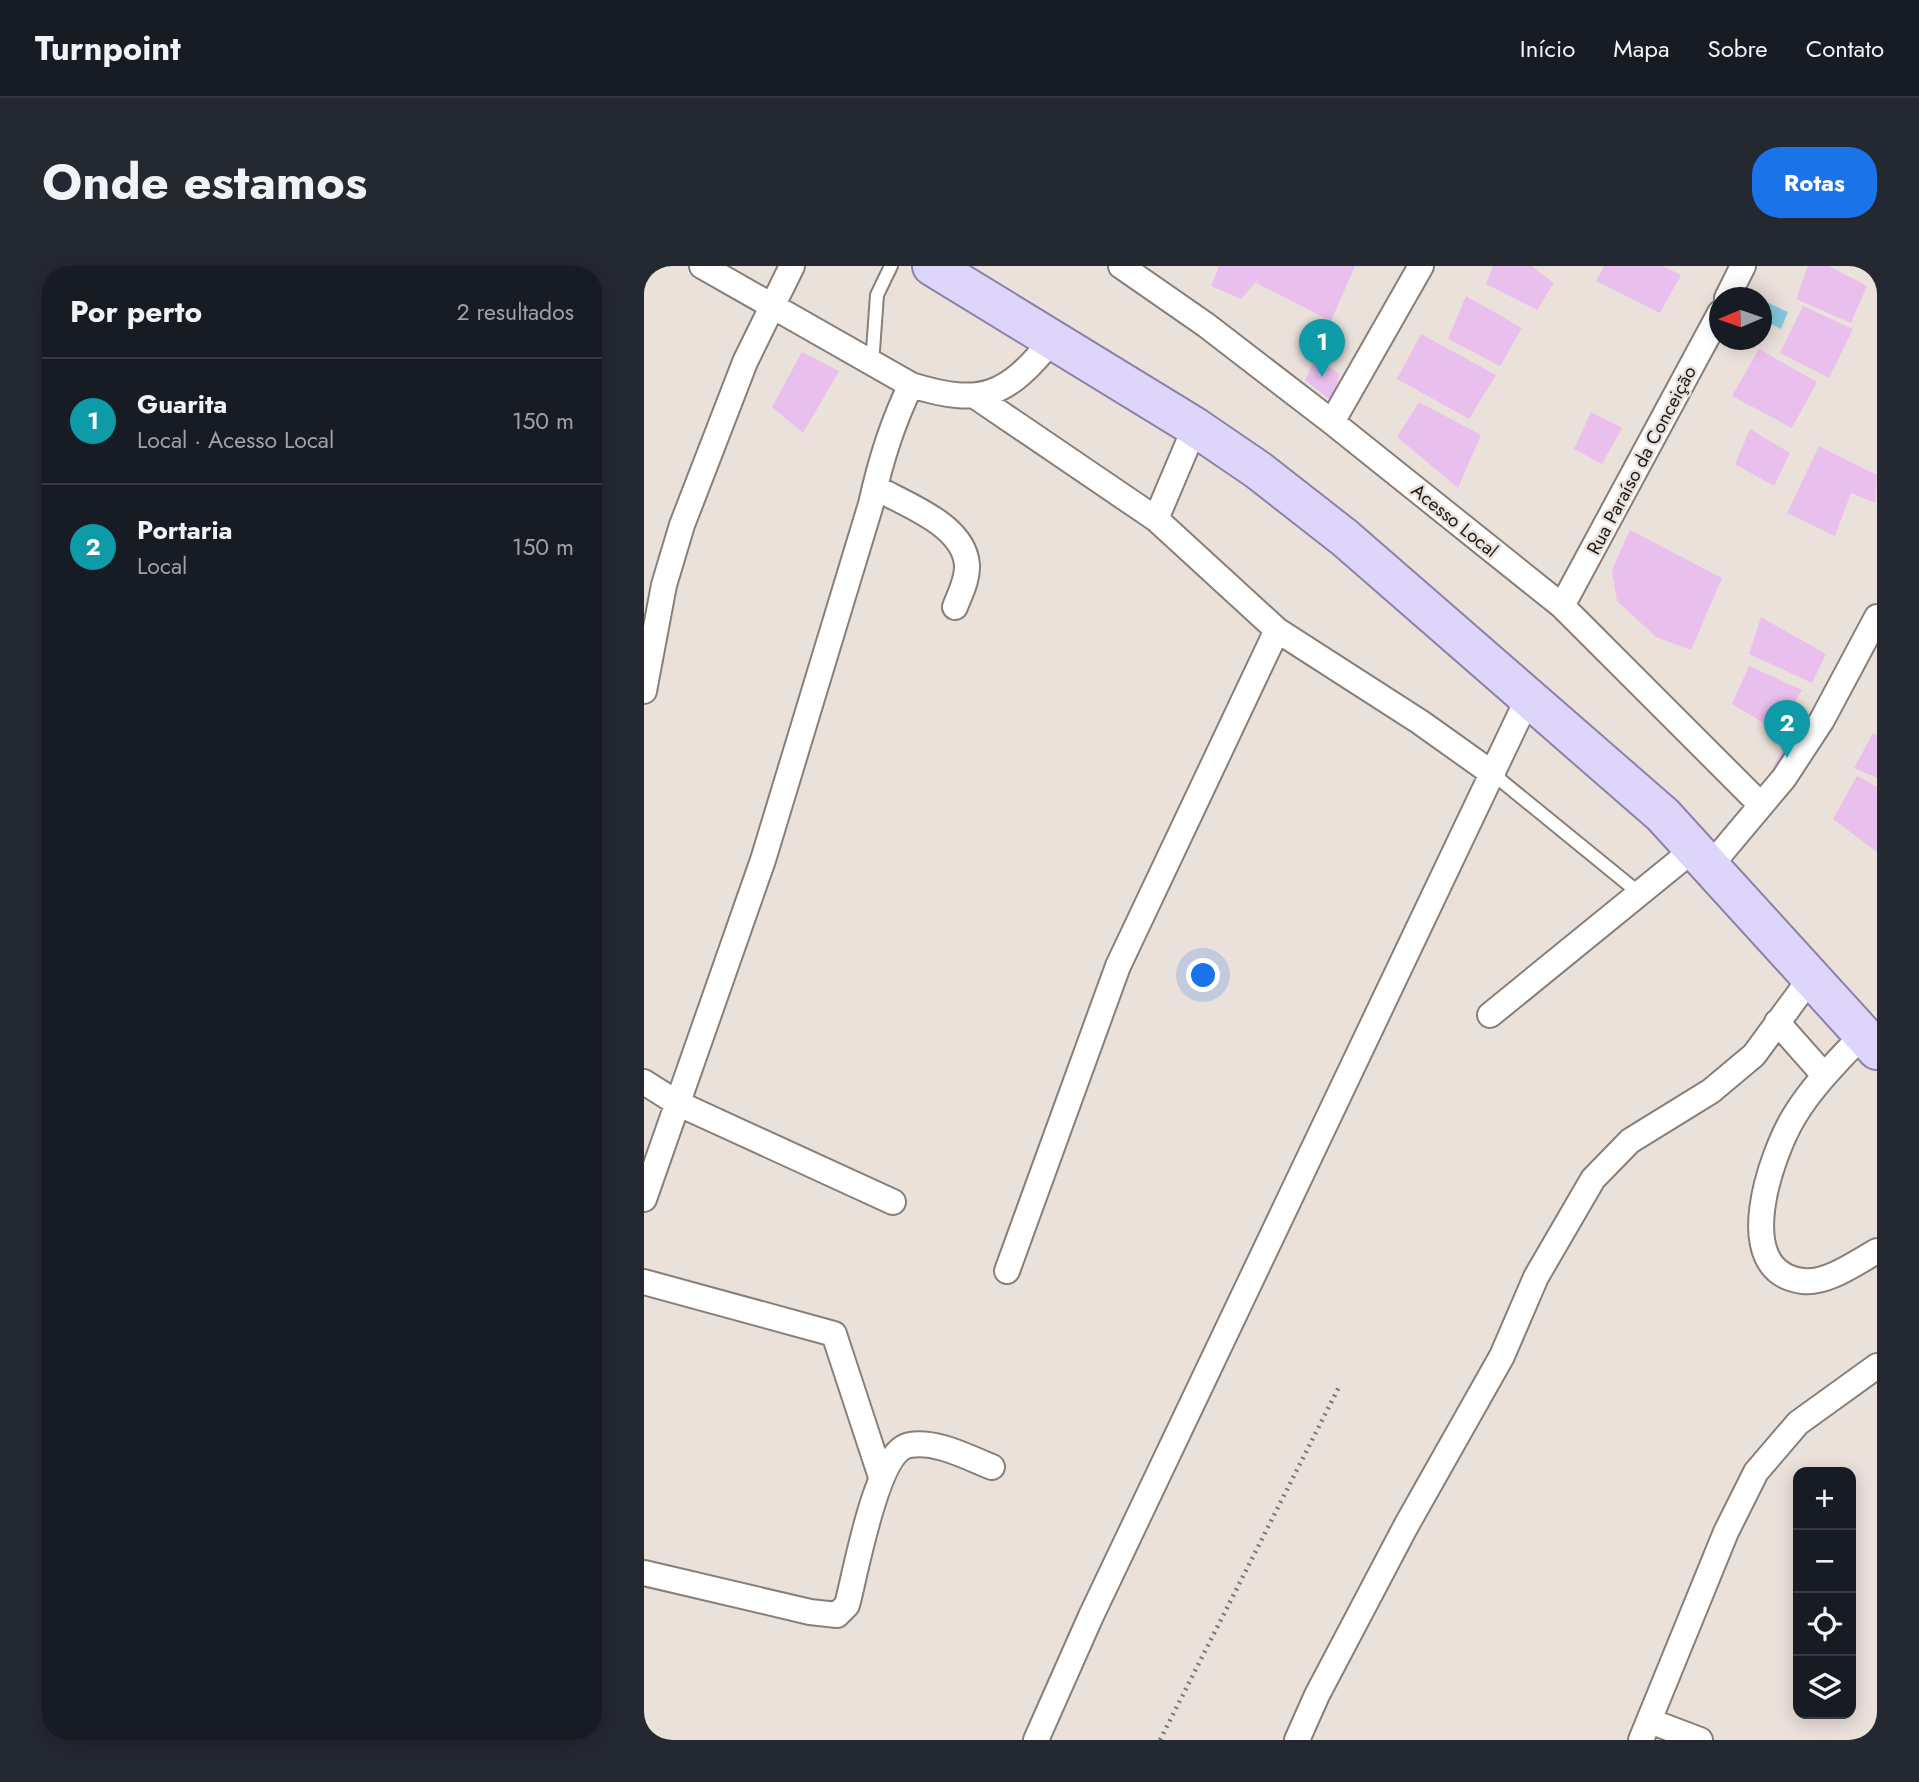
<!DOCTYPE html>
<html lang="pt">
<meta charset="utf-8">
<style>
body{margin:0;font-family:Jost,sans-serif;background:#242831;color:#f1f3f6}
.controls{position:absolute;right:21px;bottom:21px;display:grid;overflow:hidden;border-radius:14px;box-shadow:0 4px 18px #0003}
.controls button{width:63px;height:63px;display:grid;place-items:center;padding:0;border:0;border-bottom:2px solid #363941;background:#171b24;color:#f1f3f6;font:35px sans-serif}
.compass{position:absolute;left:1065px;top:21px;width:63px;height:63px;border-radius:50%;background:#171b24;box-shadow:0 4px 18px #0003;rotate:268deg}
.you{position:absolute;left:560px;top:710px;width:24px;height:24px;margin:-18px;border:5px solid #fff;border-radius:50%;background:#1a73e8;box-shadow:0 0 0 10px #1a73e833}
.badge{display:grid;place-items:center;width:46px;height:46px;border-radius:50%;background:#1a73e8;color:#fff;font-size:23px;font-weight:700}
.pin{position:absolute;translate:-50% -58px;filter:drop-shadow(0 2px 4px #0008)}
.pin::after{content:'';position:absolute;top:37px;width:24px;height:21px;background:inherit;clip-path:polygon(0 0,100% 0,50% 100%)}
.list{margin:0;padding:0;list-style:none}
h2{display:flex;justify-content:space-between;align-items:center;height:91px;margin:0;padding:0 28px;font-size:30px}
h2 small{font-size:23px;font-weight:400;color:#9ea1a6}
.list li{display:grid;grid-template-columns:46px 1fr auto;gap:21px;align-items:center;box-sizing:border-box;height:126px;padding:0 28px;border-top:2px solid #363941}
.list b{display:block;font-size:26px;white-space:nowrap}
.list p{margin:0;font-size:23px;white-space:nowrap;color:#9ea1a6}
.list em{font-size:23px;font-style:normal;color:#9ea1a6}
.icon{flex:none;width:38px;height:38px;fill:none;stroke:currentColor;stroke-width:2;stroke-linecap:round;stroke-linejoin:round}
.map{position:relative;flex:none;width:1233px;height:1474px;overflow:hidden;border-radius:28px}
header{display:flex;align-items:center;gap:42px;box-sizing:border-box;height:98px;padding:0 35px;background:#171b24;border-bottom:2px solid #363941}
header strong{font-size:33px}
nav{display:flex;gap:38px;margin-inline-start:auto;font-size:24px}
.intro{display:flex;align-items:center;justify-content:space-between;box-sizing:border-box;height:168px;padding:0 42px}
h1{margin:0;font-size:49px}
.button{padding:18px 32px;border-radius:28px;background:#1a73e8;color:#fff;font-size:24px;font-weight:700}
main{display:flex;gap:42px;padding:0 42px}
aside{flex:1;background:#171b24;border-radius:28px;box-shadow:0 4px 18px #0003}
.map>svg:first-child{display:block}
.water{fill:#85cde2}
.building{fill:#e9bfed}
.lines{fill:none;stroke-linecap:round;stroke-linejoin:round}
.service-casing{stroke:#887f79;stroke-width:16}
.minor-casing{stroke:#887f79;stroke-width:28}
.primary-casing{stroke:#8c82a9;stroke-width:42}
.path{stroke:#7e7874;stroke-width:4.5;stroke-dasharray:2 5;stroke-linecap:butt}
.service{stroke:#fff;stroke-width:12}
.minor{stroke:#fff;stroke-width:24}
.primary{stroke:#ddd6fa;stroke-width:38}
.labels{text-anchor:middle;stroke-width:5;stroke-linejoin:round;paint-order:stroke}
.street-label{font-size:19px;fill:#1e1b19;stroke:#ebe1db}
</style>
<header>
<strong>Turnpoint</strong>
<nav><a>Início</a><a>Mapa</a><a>Sobre</a><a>Contato</a></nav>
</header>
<div class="intro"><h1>Onde estamos</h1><a class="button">Rotas</a></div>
<main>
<aside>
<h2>Por perto<small>2 resultados</small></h2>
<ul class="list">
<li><span class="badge" style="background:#0f9aa8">1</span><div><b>Guarita</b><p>Local · Acesso Local</p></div><em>150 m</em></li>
<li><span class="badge" style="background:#0f9aa8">2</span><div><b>Portaria</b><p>Local</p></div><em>150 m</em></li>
</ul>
</aside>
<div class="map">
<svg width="1233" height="1474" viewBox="0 0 1233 1474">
<rect width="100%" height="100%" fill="#ebe1db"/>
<path class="water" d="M1118 34 1144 46 1137 63 1118 53Z"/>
<path class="building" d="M575 0H711L687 55 612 17 619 8 597 33 567 20Z
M849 0H887L910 17 893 44 842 18Z
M960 0H1019L1037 9 1016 47 952 15Z
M1164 0H1185L1223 20 1207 57 1152 33Z
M1214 0H1233V6L1232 7Z
M822 30 878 62 856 100 804 73Z
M1159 40 1209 63 1185 112 1136 87Z
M777 68 852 109 825 153 753 113Z
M1115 83 1173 116 1148 162 1088 130Z
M158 86 195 105 159 167 128 141Z
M672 91 695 108 690 137 661 114Z
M775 136 837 169 814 222 753 171Z
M947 146 978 162 958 198 930 183Z
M1106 163 1146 187 1130 220 1091 198Z
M1175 180 1233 209 1231 237 1207 227 1191 270 1143 247Z
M986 264 1078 312 1047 384 1012 371 973 335 968 304Z
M1117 351 1182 388 1168 417 1105 388Z
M1105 400 1158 424 1133 465 1088 438Z
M1229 467 1233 469V512L1210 502Z
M1146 473 1158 484 1140 512 1129 500Z
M1213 510 1233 521V586L1189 553Z"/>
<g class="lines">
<g class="service-casing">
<path id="service" d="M228 98 233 29 247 0
M849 508 995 627"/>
</g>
<g class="minor-casing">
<path id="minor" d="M58 0 267 119
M477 0 562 59 688 156 918 340 1117 539
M1083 32 1099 0
M331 130 512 253 633 364 776 456 849 508
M688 156 777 0
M231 221C261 239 320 258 323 299 324 313 316 328 311 341
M512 253 551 161
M918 340 1076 47
M0 425 20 319 38 259 101 96 148 0
M1067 599 1140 512 1178 454 1233 351
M846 749 1050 583
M1133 756 1180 809
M1220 767C1196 793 1170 818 1151 849 1128 886 1084 1006 1159 1015 1183 1018 1213 996 1233 985
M0 816 33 837 249 936
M0 933 119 594 227 238C236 197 248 157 267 119 338 141 363 130 408 74
M363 1005 474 700 633 364
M0 1016 190 1068 237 1211
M0 1307 166 1346 193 1349 203 1339C212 1307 232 1184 266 1179 292 1174 325 1192 348 1201
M1006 1455 1056 1474
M392 1474 447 1350 885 430
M653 1474 673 1429 762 1260 858 1090 892 1011 949 913 986 875 1067 825 1110 789 1168 710
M997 1474 1082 1266 1112 1206 1154 1157 1233 1100"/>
</g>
<g class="primary-casing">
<path id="primary" d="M288 0 551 161 614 204 701 272 1019 549 1233 784"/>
</g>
<path class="path" d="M516 1474 696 1119"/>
<use href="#service" class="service"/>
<use href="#minor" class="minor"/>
<use href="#primary" class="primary"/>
</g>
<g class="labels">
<g class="street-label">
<text transform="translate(997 194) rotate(-62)" y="7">Rua Paraíso da Conceição</text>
<text transform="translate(811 254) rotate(39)" y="7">Acesso Local</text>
</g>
</g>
</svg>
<div class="controls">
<button>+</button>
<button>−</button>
<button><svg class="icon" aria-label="locate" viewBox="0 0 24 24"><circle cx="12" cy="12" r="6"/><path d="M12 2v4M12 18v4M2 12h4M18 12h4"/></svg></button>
<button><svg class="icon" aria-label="layers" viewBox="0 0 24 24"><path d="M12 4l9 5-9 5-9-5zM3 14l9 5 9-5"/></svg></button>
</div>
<svg class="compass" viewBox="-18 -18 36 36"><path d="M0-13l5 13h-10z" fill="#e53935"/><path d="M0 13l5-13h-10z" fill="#9ea1a6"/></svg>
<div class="you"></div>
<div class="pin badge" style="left:678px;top:111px;background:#0f9aa8">1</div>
<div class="pin badge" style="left:1143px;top:492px;background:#0f9aa8">2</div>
</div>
</main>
